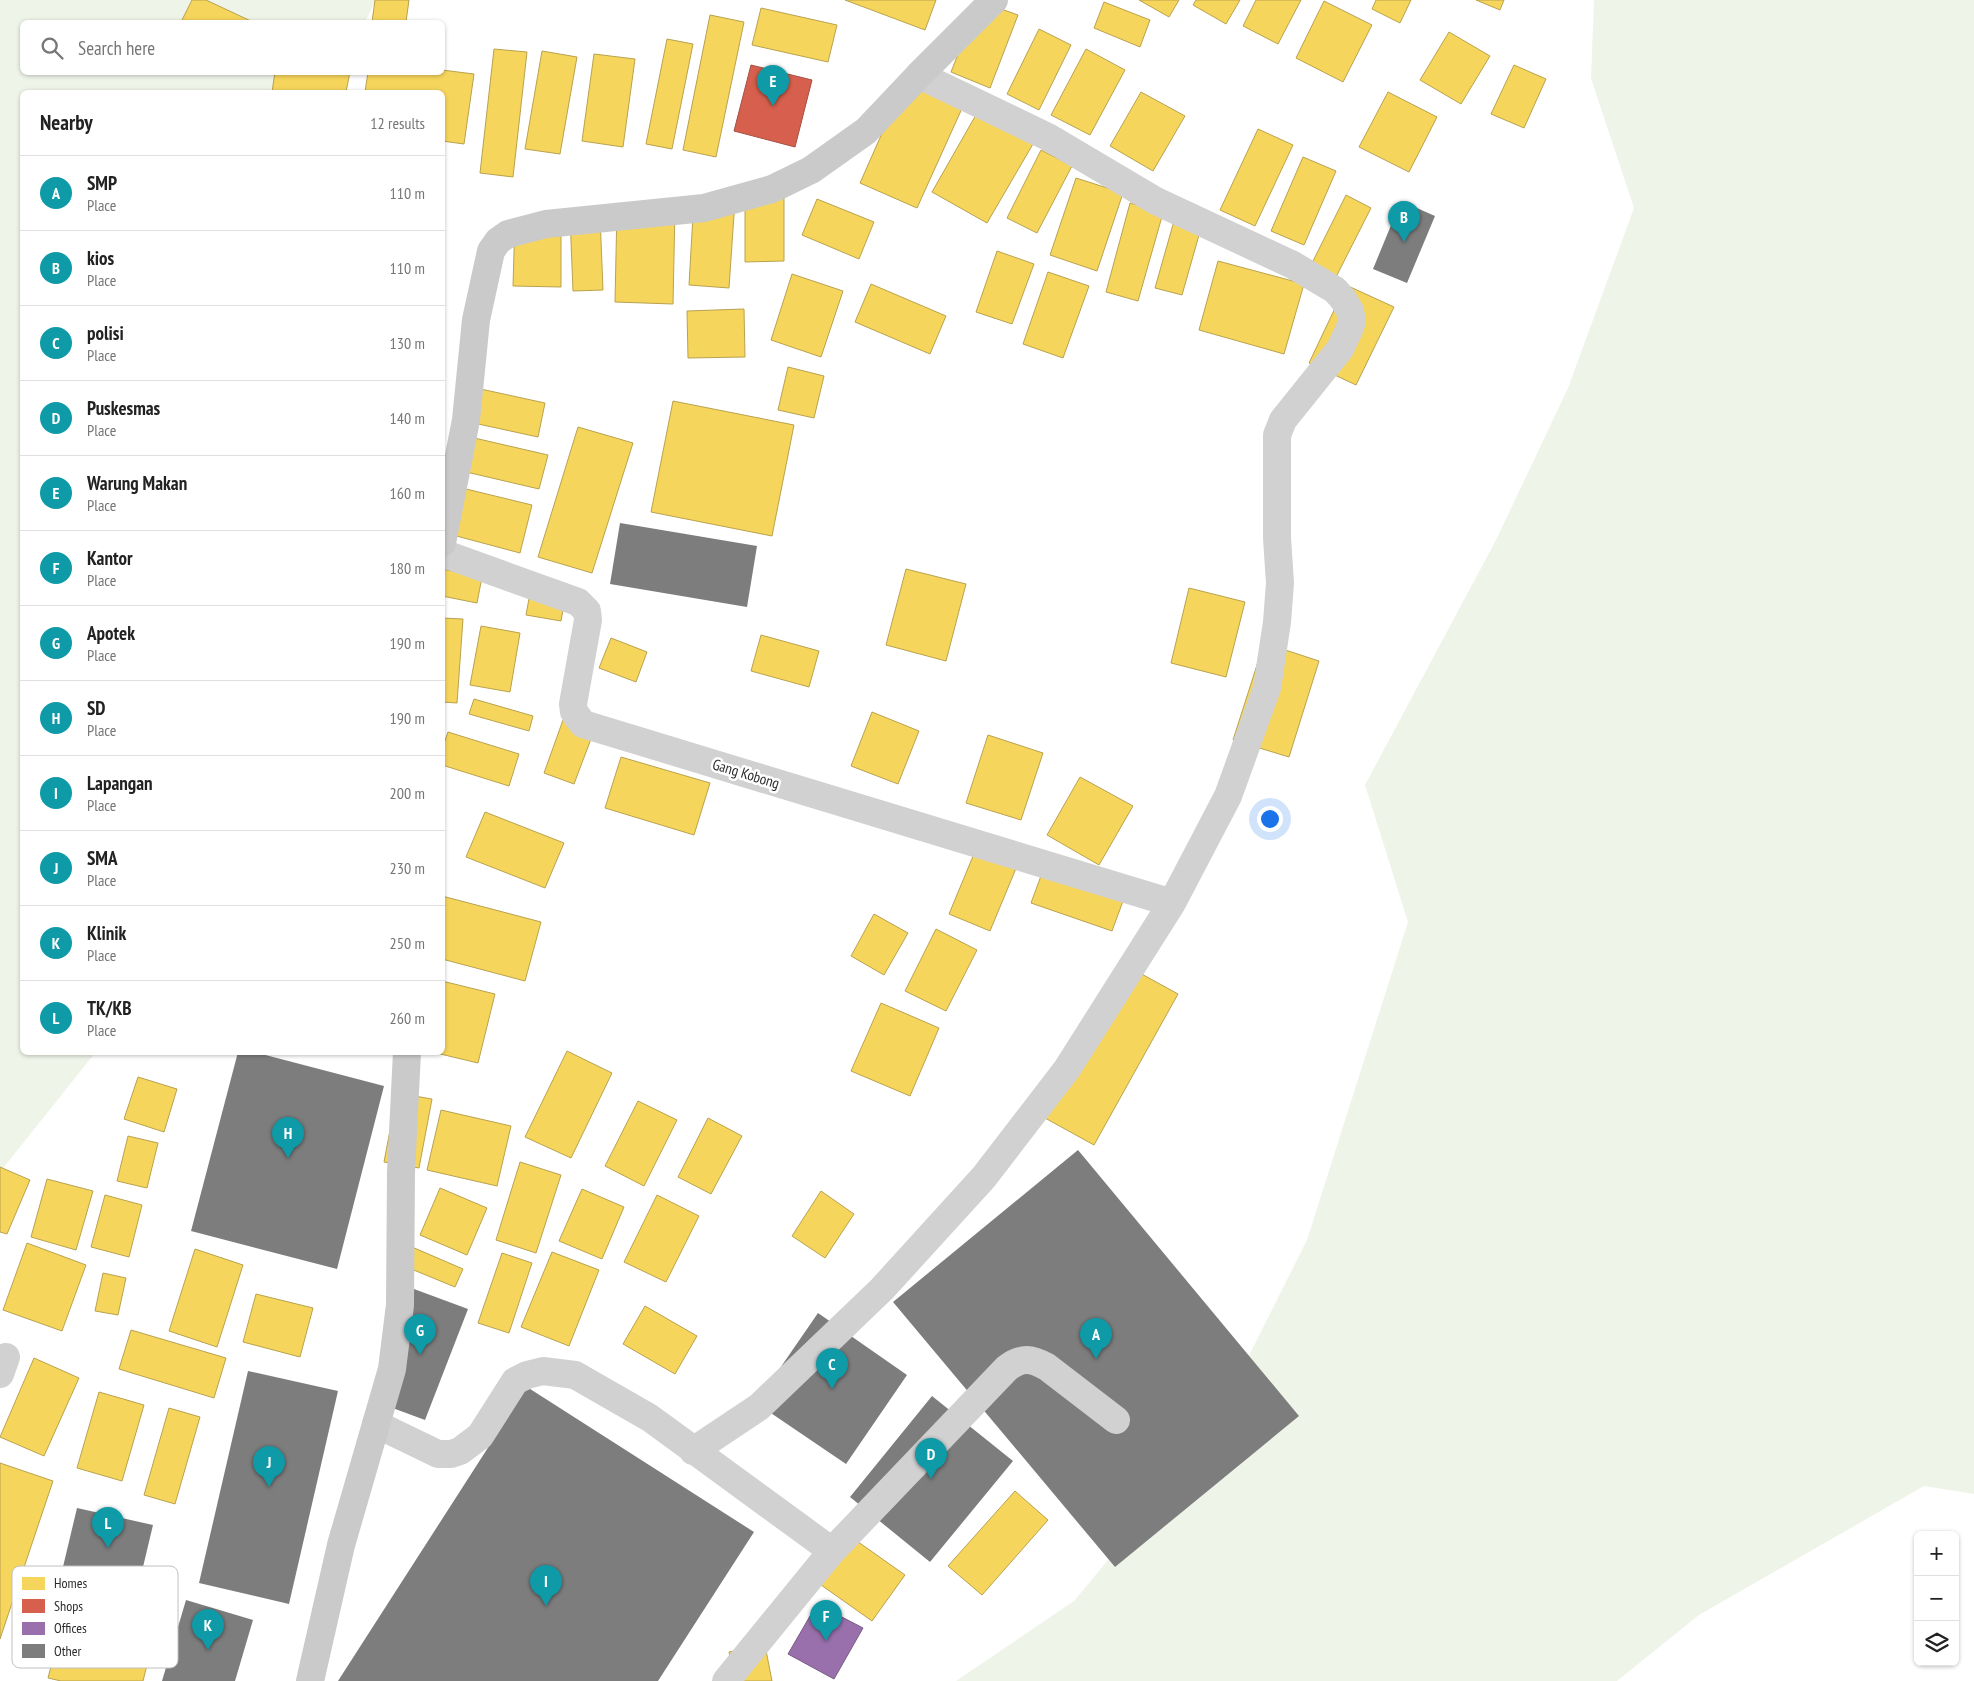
<!DOCTYPE html>
<meta charset="utf-8">
<style>
body{margin:0;font-family:"PT Sans Narrow",sans-serif;background:#f2f2f2;color:#222}
.controls{position:absolute;right:15px;bottom:15px;display:grid;overflow:hidden;border-radius:8px;box-shadow:0 1px 4px #0004}
.controls button{width:45px;height:45px;display:grid;place-items:center;padding:0;border:0;border-bottom:1px solid #e0e0e0;background:#fff;color:#222;font:25px sans-serif}
.you{position:absolute;left:1269px;top:818px;width:18px;height:18px;margin:-12px;border:4px solid #fff;border-radius:50%;background:#1a73e8;box-shadow:0 0 0 8px #1a73e833}
.badge{display:grid;place-items:center;width:32px;height:32px;border-radius:50%;background:#0f766e;color:#fff;font-size:16px;font-weight:700}
.pin{position:absolute;translate:-50% -41px;filter:drop-shadow(0 1px 2px #0008)}
.pin::after{content:'';position:absolute;top:26px;width:18px;height:15px;background:inherit;clip-path:polygon(0 0,100% 0,50% 100%)}
.list{margin:0;padding:0;list-style:none}
h2{display:flex;justify-content:space-between;align-items:center;height:65px;margin:0;padding:0 20px;font-size:21px}
h2 small{font-size:16px;font-weight:400;color:#767676}
.list li{display:grid;grid-template-columns:32px 1fr auto;gap:15px;align-items:center;box-sizing:border-box;height:75px;padding:0 20px;border-top:1px solid #e0e0e0}
.list b{display:block;font-size:19px;white-space:nowrap}
.list p{margin:0;font-size:16px;white-space:nowrap;color:#767676}
.list em{font-size:16px;font-style:normal;color:#767676}
.icon{flex:none;width:28px;height:28px;fill:none;stroke:currentColor;stroke-width:2;stroke-linecap:round;stroke-linejoin:round}
.map{position:relative;flex:none;width:1974px;height:1681px;overflow:hidden}
.search{position:absolute;background:#fff;box-shadow:0 1px 4px #0004;left:20px;top:20px;width:425px;height:55px;display:flex;align-items:center;gap:12px;box-sizing:border-box;padding:0 18px;border-radius:8px;color:#767676;font-size:19px}
.panel{position:absolute;background:#fff;box-shadow:0 1px 4px #0004;left:20px;top:90px;width:425px;height:965px;border-radius:8px}
.map>svg:first-child{display:block}
.green{fill:#eff4e9}
.homes{fill:#f6d55c;stroke:#b9a24e}
.shops{fill:#d6604d;stroke:#a35043}
.offices{fill:#9970ab;stroke:#785c85}
.building{fill:#7d7d7d}
.lines{fill:none;stroke-linecap:round;stroke-linejoin:round}
.street{stroke:#d1d1d1;stroke-width:28}
.secondary{stroke:#cacaca;stroke-width:28}
.labels{text-anchor:middle;stroke-width:5;stroke-linejoin:round;paint-order:stroke}
.street-label{font-size:15px;fill:#2c2c2c;stroke:#fff}
.key{fill:#fff;stroke:#c0c0c0;stroke-width:1}
.key-label{font-size:14px;fill:#2c2c2c}
</style>
<div class="map">
<svg width="1974" height="1681" viewBox="0 0 1974 1681">
<rect width="100%" height="100%" fill="#fff"/>
<path class="green" d="M0 0H376L365 22H22V72L341 73 332 92H22V1052L95 1053 0 1172Z
M1594 0H1974V1494L1924 1486 1699 1615 1617 1681H956L1074 1601 1205 1443 1307 1240 1408 922 1365 785 1496 540 1568 388 1634 208 1591 78Z"/>
<path class="homes" d="M192 0H206L253 22H181Z
M375 0H409L406 22H372Z
M845 0H936L925 30Z
M1139 0H1179L1169 17Z
M1196 0H1240L1226 24 1193 5Z
M1256 0H1301L1278 44 1243 26Z
M1376 0H1411L1400 23 1372 9Z
M1476 0H1504L1500 10Z
M979 1 1018 15 990 88 951 72Z
M1324 1 1372 25 1343 82 1296 58Z
M1104 2 1150 20 1140 47 1094 28Z
M761 8 837 25 828 62 752 45Z
M710 15 744 22 716 157 683 150Z
M1039 29 1071 45 1039 110 1007 94Z
M1449 32 1490 56 1461 104 1420 80Z
M667 39 693 44 672 149 646 144Z
M494 49 527 52 513 177 480 173Z
M1086 49 1125 70 1090 135 1051 115Z
M542 51 577 57 560 154 525 149Z
M594 54 635 59 623 147 582 141Z
M1514 65 1546 79 1524 128 1491 114Z
M442 70 474 74 464 144 442 141V92H365L368 72H442Z
M275 72H350L346 92H272Z
M906 79 964 104 917 208 860 183Z
M1141 92 1185 116 1153 171 1110 146Z
M1388 92 1437 117 1409 172 1359 147Z
M977 113 1033 144 987 223 932 192Z
M1258 129 1293 145 1255 226 1220 210Z
M1041 150 1072 166 1037 233 1007 218Z
M1303 157 1336 171 1304 245 1271 231Z
M1076 178 1123 193 1097 271 1050 255Z
M745 194H784V261L745 262Z
M1346 195 1371 208 1335 279 1310 267Z
M694 198 735 200 729 288 689 285Z
M817 199 874 222 859 259 802 235Z
M1130 203 1163 213 1138 301 1106 292Z
M617 208 675 209 673 304 615 302Z
M600 215 603 290 573 291 570 216Z
M515 219H561V287L513 286Z
M1174 221 1201 228 1182 295 1155 288Z
M997 251 1034 264 1012 324 976 312Z
M1218 261 1304 284 1284 354 1199 330Z
M1048 272 1089 286 1063 358 1023 344Z
M792 274 843 291 821 357 771 340Z
M871 284 946 316 930 354 855 322Z
M1346 285 1394 307 1356 385 1309 363Z
M744 309 745 357 688 358 687 311Z
M788 367 824 376 814 418 778 410Z
M476 388 545 403 538 437 469 422Z
M673 401 794 425 772 536 651 512Z
M578 427 633 443 592 573 538 557Z
M470 437 548 455 539 489 462 471Z
M462 488 532 505 520 553 449 534Z
M442 569 482 577 477 603 442 596Z
M906 569 966 584 946 661 886 645Z
M1189 588 1245 602 1226 677 1171 663Z
M530 593 565 599 561 621 526 615Z
M442 618 463 619 457 703 442 702Z
M481 626 520 633 510 692 470 685Z
M761 635 819 651 809 687 751 671Z
M611 638 647 652 636 682 599 668Z
M1264 643 1319 661 1289 757 1233 740Z
M474 699 533 716 529 731 469 714Z
M872 712 919 731 898 784 851 766Z
M563 720 594 731 574 784 544 773Z
M448 732 519 754 509 786 442 765V749Z
M988 735 1043 753 1021 820 966 803Z
M621 757 710 783 694 835 605 808Z
M1080 777 1133 806 1099 865 1047 835Z
M485 812 564 843 545 888 466 857Z
M976 849 1017 866 990 931 949 914Z
M1045 865 1126 893 1112 931 1031 903Z
M442 896 541 922 525 981 442 959Z
M874 914 908 933 884 975 851 956Z
M936 929 977 950 946 1011 905 991Z
M1129 967 1178 994 1094 1145 1045 1118Z
M442 981 495 994 478 1063 432 1052H442Z
M881 1003 939 1028 910 1096 851 1071Z
M567 1051 612 1073 571 1158 525 1137Z
M138 1077 177 1089 164 1132 124 1119Z
M397 1093 432 1099 419 1168 384 1162Z
M638 1101 677 1120 644 1186 605 1166Z
M441 1110 511 1126 497 1186 427 1170Z
M708 1118 742 1136 711 1194 678 1177Z
M128 1136 158 1143 147 1188 117 1181Z
M520 1162 561 1175 536 1253 496 1240Z
M0 1167 30 1180 7 1234 0 1232Z
M47 1179 93 1191 76 1250 31 1237Z
M440 1188 487 1208 467 1255 420 1235Z
M582 1189 624 1207 602 1259 559 1241Z
M821 1191 854 1214 825 1258 792 1236Z
M105 1195 142 1205 129 1257 91 1247Z
M657 1195 699 1216 666 1282 624 1262Z
M27 1243 86 1265 62 1331 3 1310Z
M412 1247 463 1269 455 1287 404 1266Z
M195 1249 243 1265 217 1347 169 1331Z
M552 1252 599 1270 569 1346 521 1327Z
M502 1253 532 1263 509 1333 478 1323Z
M103 1273 126 1278 118 1315 95 1311Z
M256 1294 313 1308 300 1357 243 1342Z
M645 1306 697 1336 675 1374 623 1344Z
M131 1330 226 1358 214 1398 119 1369Z
M34 1358 79 1378 44 1456 0 1437Z
M99 1392 144 1405 122 1481 77 1468Z
M169 1408 200 1417 175 1504 144 1495Z
M0 1463 53 1481 0 1639Z
M1015 1491 1048 1520 982 1595 948 1566Z
M847 1534 905 1575 872 1621 814 1580Z
M63 1619 153 1641 143 1681H61L48 1678Z
M765 1645 772 1681H735L729 1652Z"/>
<path class="shops" d="M751 65 812 80 795 147 734 131Z"/>
<path class="offices" d="M817 1604 863 1628 834 1679 788 1654Z"/>
<path class="building" d="M1401 201 1435 216 1407 283 1373 269Z
M620 523 757 546 747 607 610 584Z
M238 1052H254L384 1086 337 1269 191 1231Z
M1078 1150 1299 1416 1115 1567 893 1302Z
M414 1289 468 1309 425 1420 371 1400Z
M818 1313 907 1375 846 1464 756 1403Z
M248 1371 338 1391 289 1604 199 1583Z
M527 1387 754 1532 658 1681H338Z
M932 1396 1013 1461 930 1562 850 1497Z
M77 1508 153 1525 138 1588 62 1571Z
M186 1600 253 1620 235 1681H162Z"/>
<g class="lines">
<path class="street" d="M442 553 578 602 587 611 588 620 573 704 574 712 583 724 1172 903
M0 1374 6 1357
M376 1424 438 1454H451L460 1451 480 1436 515 1381 527 1375 543 1371 575 1375 650 1418 832 1551
M693 1451 759 1407 882 1289 984 1177 1067 1069 1172 903 1228 796 1267 688 1277 622 1280 583 1277 538V435L1283 420 1340 349 1349 330 1352 321 1350 311 1343 299 1335 290 1293 265 1156 201 1048 137 919 75
M726 1681 832 1551 1007 1368C1022 1357 1031 1358 1047 1367L1116 1420"/>
<path class="secondary" d="M442 543 466 420 476 320 491 251 498 241 508 234 546 224 704 208 772 189 811 170 866 131 919 75 994 0
M310 1681 341 1545 392 1369 400 1305 401 1172 407 1052"/>
</g>
<g class="labels">
<g class="street-label">
<text transform="translate(746 774) rotate(17)" y="5">Gang Kobong</text>
</g>
</g>
<rect x="12" y="1566" width="166" height="102" rx="8" class="key"/>
<rect x="22" y="1577" width="23" height="13" fill="#f6d55c"/>
<rect x="22" y="1599" width="23" height="14" fill="#d6604d"/>
<rect x="22" y="1622" width="23" height="13" fill="#9970ab"/>
<rect x="22" y="1644" width="23" height="14" fill="#7d7d7d"/>
<g class="key-label">
<text x="54" y="1588">Homes</text>
<text x="54" y="1611">Shops</text>
<text x="54" y="1633">Offices</text>
<text x="54" y="1656">Other</text>
</g>
</svg>
<div class="controls">
<button>+</button>
<button>−</button>
<button><svg class="icon" aria-label="layers" viewBox="0 0 24 24"><path d="M12 4l9 5-9 5-9-5zM3 14l9 5 9-5"/></svg></button>
</div>
<div class="you"></div>
<div class="pin badge" style="left:1096px;top:1359px;background:#0f9aa8">A</div>
<div class="pin badge" style="left:1404px;top:242px;background:#0f9aa8">B</div>
<div class="pin badge" style="left:832px;top:1389px;background:#0f9aa8">C</div>
<div class="pin badge" style="left:931px;top:1479px;background:#0f9aa8">D</div>
<div class="pin badge" style="left:773px;top:106px;background:#0f9aa8">E</div>
<div class="pin badge" style="left:826px;top:1641px;background:#0f9aa8">F</div>
<div class="pin badge" style="left:420px;top:1355px;background:#0f9aa8">G</div>
<div class="pin badge" style="left:288px;top:1158px;background:#0f9aa8">H</div>
<div class="pin badge" style="left:546px;top:1606px;background:#0f9aa8">I</div>
<div class="pin badge" style="left:269px;top:1487px;background:#0f9aa8">J</div>
<div class="pin badge" style="left:208px;top:1650px;background:#0f9aa8">K</div>
<div class="pin badge" style="left:108px;top:1548px;background:#0f9aa8">L</div>
<div class="search"><svg class="icon" aria-label="search" viewBox="0 0 24 24"><circle cx="10" cy="10" r="6"/><path d="M15 15l6 6"/></svg>Search here</div>
<section class="panel">
<h2>Nearby<small>12 results</small></h2>
<ul class="list">
<li><span class="badge" style="background:#0f9aa8">A</span><div><b>SMP</b><p>Place</p></div><em>110 m</em></li>
<li><span class="badge" style="background:#0f9aa8">B</span><div><b>kios</b><p>Place</p></div><em>110 m</em></li>
<li><span class="badge" style="background:#0f9aa8">C</span><div><b>polisi</b><p>Place</p></div><em>130 m</em></li>
<li><span class="badge" style="background:#0f9aa8">D</span><div><b>Puskesmas</b><p>Place</p></div><em>140 m</em></li>
<li><span class="badge" style="background:#0f9aa8">E</span><div><b>Warung Makan</b><p>Place</p></div><em>160 m</em></li>
<li><span class="badge" style="background:#0f9aa8">F</span><div><b>Kantor</b><p>Place</p></div><em>180 m</em></li>
<li><span class="badge" style="background:#0f9aa8">G</span><div><b>Apotek</b><p>Place</p></div><em>190 m</em></li>
<li><span class="badge" style="background:#0f9aa8">H</span><div><b>SD</b><p>Place</p></div><em>190 m</em></li>
<li><span class="badge" style="background:#0f9aa8">I</span><div><b>Lapangan</b><p>Place</p></div><em>200 m</em></li>
<li><span class="badge" style="background:#0f9aa8">J</span><div><b>SMA</b><p>Place</p></div><em>230 m</em></li>
<li><span class="badge" style="background:#0f9aa8">K</span><div><b>Klinik</b><p>Place</p></div><em>250 m</em></li>
<li><span class="badge" style="background:#0f9aa8">L</span><div><b>TK/KB</b><p>Place</p></div><em>260 m</em></li>
</ul>
</section>
</div>
